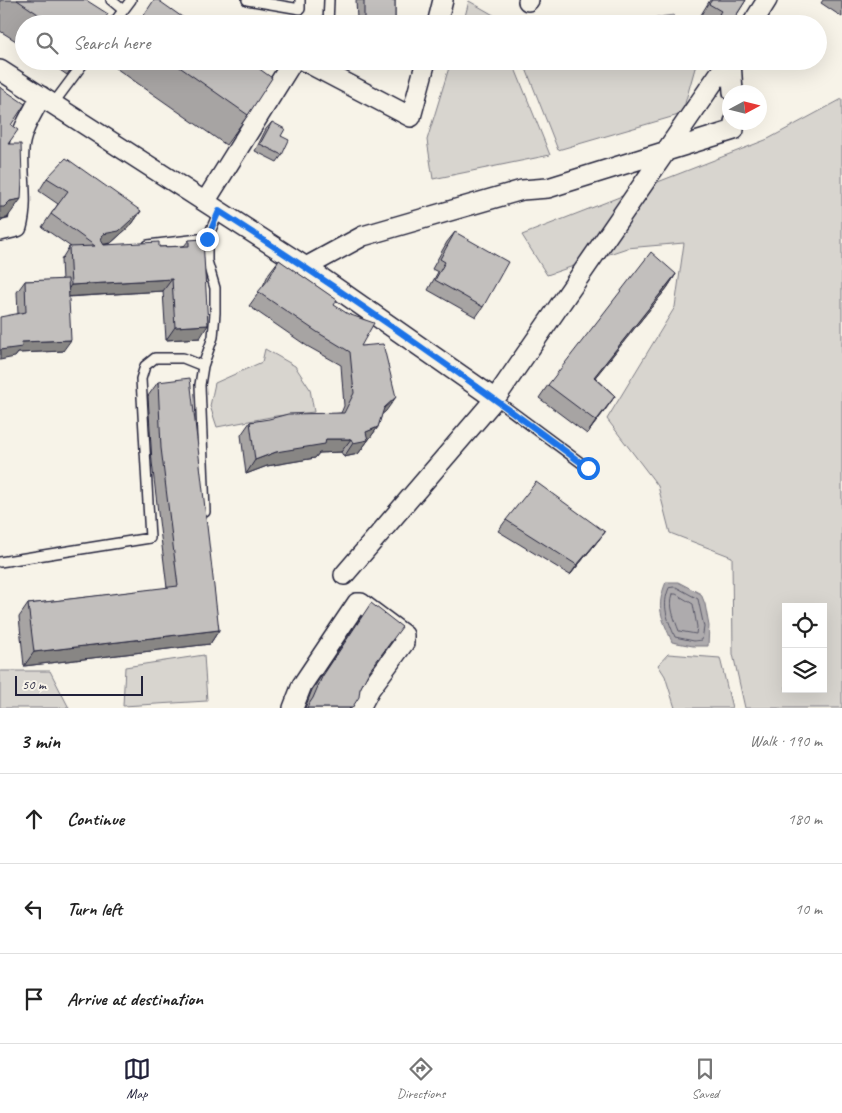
<!DOCTYPE html>
<meta charset="utf-8">
<style>
body{margin:0;font-family:Caveat,sans-serif;background:#f6f6f6;color:#222}
.controls{position:absolute;right:15px;bottom:15px;display:grid;overflow:hidden;border-radius:0px;box-shadow:0 5px 20px #0002}
.controls button{width:45px;height:45px;display:grid;place-items:center;padding:0;border:0;border-bottom:1px solid #e0e0e0;background:#fff;color:#222;font:25px sans-serif}
.compass{position:absolute;left:722px;top:85px;width:45px;height:45px;border-radius:50%;background:#fff;box-shadow:0 5px 20px #0002;rotate:83deg}
.scale{position:absolute;left:15px;bottom:12px;width:128px;box-sizing:border-box;padding-left:5px;border:2px solid #22223b;border-top:0;font-size:14px;line-height:18px;white-space:nowrap;color:#22223b;-webkit-text-stroke:4px #f7f3e8;paint-order:stroke}
.stop{position:absolute;width:15px;height:15px;margin:-11px;border:4px solid #1a73e8;border-radius:50%;background:#fff}
.stop.end{background:#1a73e8;border-color:#fff;box-shadow:0 1px 5px #0008}
.list{margin:0;padding:0;list-style:none}
h2{display:flex;justify-content:space-between;align-items:center;height:65px;margin:0;padding:0 20px;font-size:21px}
h2 small{font-size:16px;font-weight:400;color:#767676}
.list li{display:grid;grid-template-columns:32px 1fr auto;gap:15px;align-items:center;box-sizing:border-box;height:90px;padding:0 20px;border-top:1px solid #e0e0e0}
.list b{display:block;font-size:19px;white-space:nowrap}
.list em{font-size:16px;font-style:normal;color:#767676}
.icon{flex:none;width:28px;height:28px;fill:none;stroke:currentColor;stroke-width:2;stroke-linecap:round;stroke-linejoin:round}
.map{position:relative;flex:none;width:842px;height:708px;overflow:hidden}
.search{position:absolute;background:#fff;box-shadow:0 5px 20px #0002;left:15px;right:15px;top:15px;height:55px;display:flex;align-items:center;gap:12px;box-sizing:border-box;padding:0 18px;border-radius:28px;color:#767676;font-size:19px}
.sheet{height:335px;background:#fff}
nav{display:flex;justify-content:space-around;align-items:center;box-sizing:border-box;height:70px;border-top:1px solid #e0e0e0;background:#fff;font-size:14px;color:#767676}
nav a{display:grid;justify-items:center;gap:2px}
nav .on{color:#22223b}
.map>svg:first-child{display:block}
.green{fill:#d8d5cf;stroke:#7d7c85;fill-rule:evenodd}
.water{fill:#aeabad;stroke:#76747f}
.lines{fill:none;stroke-linecap:round;stroke-linejoin:round}
.shore{stroke:#5a5969;stroke-width:1}
.service-casing{stroke:#22223b;stroke-width:12}
.minor-casing{stroke:#22223b;stroke-width:22}
.service{stroke:#f7f3e8;stroke-width:9}
.minor{stroke:#f7f3e8;stroke-width:19}
.wall{fill:#a7a4a3;stroke:#22223b}
.shaded-wall{fill:#888684;stroke:#22223b}
.building{fill:#c2bfbd;stroke:#22223b}
.route{stroke:#1a73e8;stroke-width:6}
</style>
<div class="map">
<svg width="842" height="708" viewBox="0 0 842 708">
<rect width="100%" height="100%" fill="#f7f3e8"/>
<filter id="ink" filterUnits="userSpaceOnUse"><feTurbulence type="fractalNoise" baseFrequency=".02" numOctaves="2"/><feDisplacementMap in="SourceGraphic" scale="10" xChannelSelector="R" yChannelSelector="G"/><feConvolveMatrix kernelMatrix="1 2 1 2 8 2 1 2 1" color-interpolation-filters="sRGB"/></filter>
<g filter="url(#ink)">
<path class="green" d="M469 1 497 17 499 24H463Z
M674 15 666 24H604Z
M451 61H512L550 155 433 179 427 140Z
M523 61H635L633 65 659 61H697L682 114 558 150Z
M842 99V708H745L733 654 732 557 670 533 658 486 607 419 675 307 684 243 627 248 547 275 522 235 768 139ZM786 607H823V689H786Z
M265 349 295 366 310 389 314 412 276 416 217 427 210 406 215 383 262 362Z
M668 654 720 658 732 708H675L665 676 658 665Z
M204 655 207 701 123 706 125 667Z
M0 671H50L69 708H0Z"/>
<path class="water" d="M666 582H678L701 594 705 604 709 626 708 646H693L672 642C662 617 655 609 666 582Z"/>
<g class="lines">
<path class="shore" d="M676 587 698 599 704 627 702 640 694 641 675 637C668 620 661 606 669 588Z
M673 594H676L693 604 697 627 696 634 679 631C675 620 668 606 673 594Z"/>
<g class="service-casing">
<path id="service" d="M111 0 123 10
M247 0 300 9V0
M113 24 131 0
M328 24 329 0
M53 104 85 61
M148 245 199 239
M495 399 588 468
M205 512 200 385 203 366 213 337 215 313V288L207 261V239L219 211
M0 562 150 538 141 379 145 366 155 358H183L203 366"/>
</g>
<g class="minor-casing">
<path id="minor" d="M528 1 529 0
M437 24 443 0
M752 24 767 0
M304 61 411 117 426 61
M731 61 733 92
M0 70 306 267 495 399
M205 202 293 61
M0 231 17 227C24 201 17 175 19 150 20 130 33 113 41 96
M306 267 363 236 522 190 548 188 734 130V122
M344 575 495 399 728 61
M293 708 302 685 357 603H361L404 635V643L370 689 360 708"/>
</g>
<use href="#service" class="service"/>
<use href="#minor" class="minor"/>
</g>
<path class="wall" d="M0 0H86L101 24H24V46L0 31Z
M356 0H395V24H343L346 19H357Z
M710 0H746L731 24H697L696 23Z
M823 0H842V17L821 3Z
M47 61H76L67 75Z
M112 61H256L254 65 248 115 226 145 110 64Z
M272 122 281 136 282 155 277 162 255 151 266 129Z
M47 178 141 211 132 224 111 243 104 245 159 247 184 246 189 240 200 338 166 340 163 291 68 297 63 351 18 353 15 357 18 314 17 292 25 281 62 280 61 260 69 247H71L42 227 58 204 39 191Z
M455 232 483 307 476 317 428 290 438 272 432 269 447 242Z
M279 260 334 305 361 346 386 411 382 414 378 427 358 454 344 457 341 452 319 453 315 458 267 466 246 474 241 435 250 422 341 413 344 406 341 365 307 346 249 306 262 288 269 273Z
M676 274 667 288 595 377 615 396 587 434 539 398 548 385Z
M158 382 219 630 210 644 24 666 19 617 28 604 167 588 152 462 148 396Z
M506 520 605 532 597 542 570 575 498 531Z
M361 617 392 640 368 672 360 689 352 708H305L312 690Z"/>
<path class="shaded-wall" d="M21 199 7 218 0 219V207L10 201Z
M141 211 132 224 111 243 94 246 103 234Z
M676 274 667 288 585 390 594 377Z
M172 279 163 291 63 297 71 285Z
M208 325 200 338 166 340 175 327Z
M71 340 63 351 18 353 15 357 0 360V350L21 342Z
M615 396 606 409 587 434 596 421Z
M396 397 386 411 374 421 384 408Z
M378 427 358 454 344 457 353 443 366 432Z
M326 439H351L341 452 319 453 315 458 267 466 246 474 255 460 276 452Z
M605 532 597 542 570 575 577 565Z
M219 630 210 644 24 666 34 652Z"/>
<path class="building" d="M17 0H86L108 14 101 24H53Z
M154 0H158L192 24H138Z
M364 0H395V24H346V19H364Z
M712 0H746L732 22 719 14 721 11 709 4Z
M171 61H256L254 65 272 78 248 115Z
M0 87 25 104 11 125 18 130 8 144H21L22 179 21 199 10 201 4 207H0Z
M272 122 285 129 281 136 289 140 282 155 260 144Z
M66 158 141 211 119 231 103 234 101 240 104 245 159 242V247L189 246V240L203 239 208 325 175 327 172 279 71 285 69 247 95 246 51 214 68 191 47 178Z
M455 232 508 262 483 307 435 280 445 262 440 259Z
M651 252 676 274 594 377 615 396 596 421 548 385Z
M279 260 337 300 334 305 348 314 374 323 361 346 383 344 396 397 384 408 378 427 366 432 368 440 353 443 351 439H326L325 444 276 452 255 460 250 422 269 419 288 414 344 413 354 393 350 352 317 332 258 292 268 280Z
M68 279 71 340 21 342 22 347 0 350V317L26 312 25 281Z
M190 378 219 630 34 652 28 604 178 586 161 448 158 382Z
M536 482 605 532 577 565 506 520Z
M371 603 402 627 370 670 360 689 359 697 352 708H307L309 704 313 698 322 677Z"/>
</g>
<g class="lines" filter="url(#ink)">
<path class="route" d="M207 239 219 211C345 292 468 378 588 468"/>
</g>
</svg>
<div class="controls">
<button><svg class="icon" aria-label="locate" viewBox="0 0 24 24"><circle cx="12" cy="12" r="6"/><path d="M12 2v4M12 18v4M2 12h4M18 12h4"/></svg></button>
<button><svg class="icon" aria-label="layers" viewBox="0 0 24 24"><path d="M12 4l9 5-9 5-9-5zM3 14l9 5 9-5"/></svg></button>
</div>
<svg class="compass" viewBox="-18 -18 36 36"><path d="M0-13l5 13h-10z" fill="#e53935"/><path d="M0 13l5-13h-10z" fill="#767676"/></svg>
<div class="scale">50 m</div>
<div class="stop" style="left:588px;top:468px"></div>
<div class="stop end" style="left:207px;top:239px"></div>
<div class="search"><svg class="icon" aria-label="search" viewBox="0 0 24 24"><circle cx="10" cy="10" r="6"/><path d="M15 15l6 6"/></svg>Search here</div>
</div>
<section class="sheet">
<h2>3 min<small>Walk · 190 m</small></h2>
<ul class="list">
<li><svg class="icon" aria-label="ahead" viewBox="0 0 24 24"><path d="M12 20V5M6 11l6-6 6 6"/></svg><div><b>Continue</b></div><em>180 m</em></li>
<li><svg class="icon" aria-label="left" viewBox="0 0 24 24"><path d="M17 20v-9H6M10 6l-5 5 5 5"/></svg><div><b>Turn left</b></div><em>10 m</em></li>
<li><svg class="icon" aria-label="arrive" viewBox="0 0 24 24"><path d="M6 21V4h12l-3 4 3 4H6"/></svg><div><b>Arrive at destination</b></div></li>
</ul>
</section>
<nav>
<a class="on"><svg class="icon" aria-label="map" viewBox="0 0 24 24"><path d="M3 6l6-2 6 2 6-2v14l-6 2-6-2-6 2zM9 4v14M15 6v14"/></svg>Map</a>
<a><svg class="icon" aria-label="directions" viewBox="0 0 24 24"><path d="M12 3l9 9-9 9-9-9zM9 14v-3h6M13 9l2 2-2 2"/></svg>Directions</a>
<a><svg class="icon" aria-label="saved" viewBox="0 0 24 24"><path d="M7 4h10v16l-5-4-5 4z"/></svg>Saved</a>
</nav>
